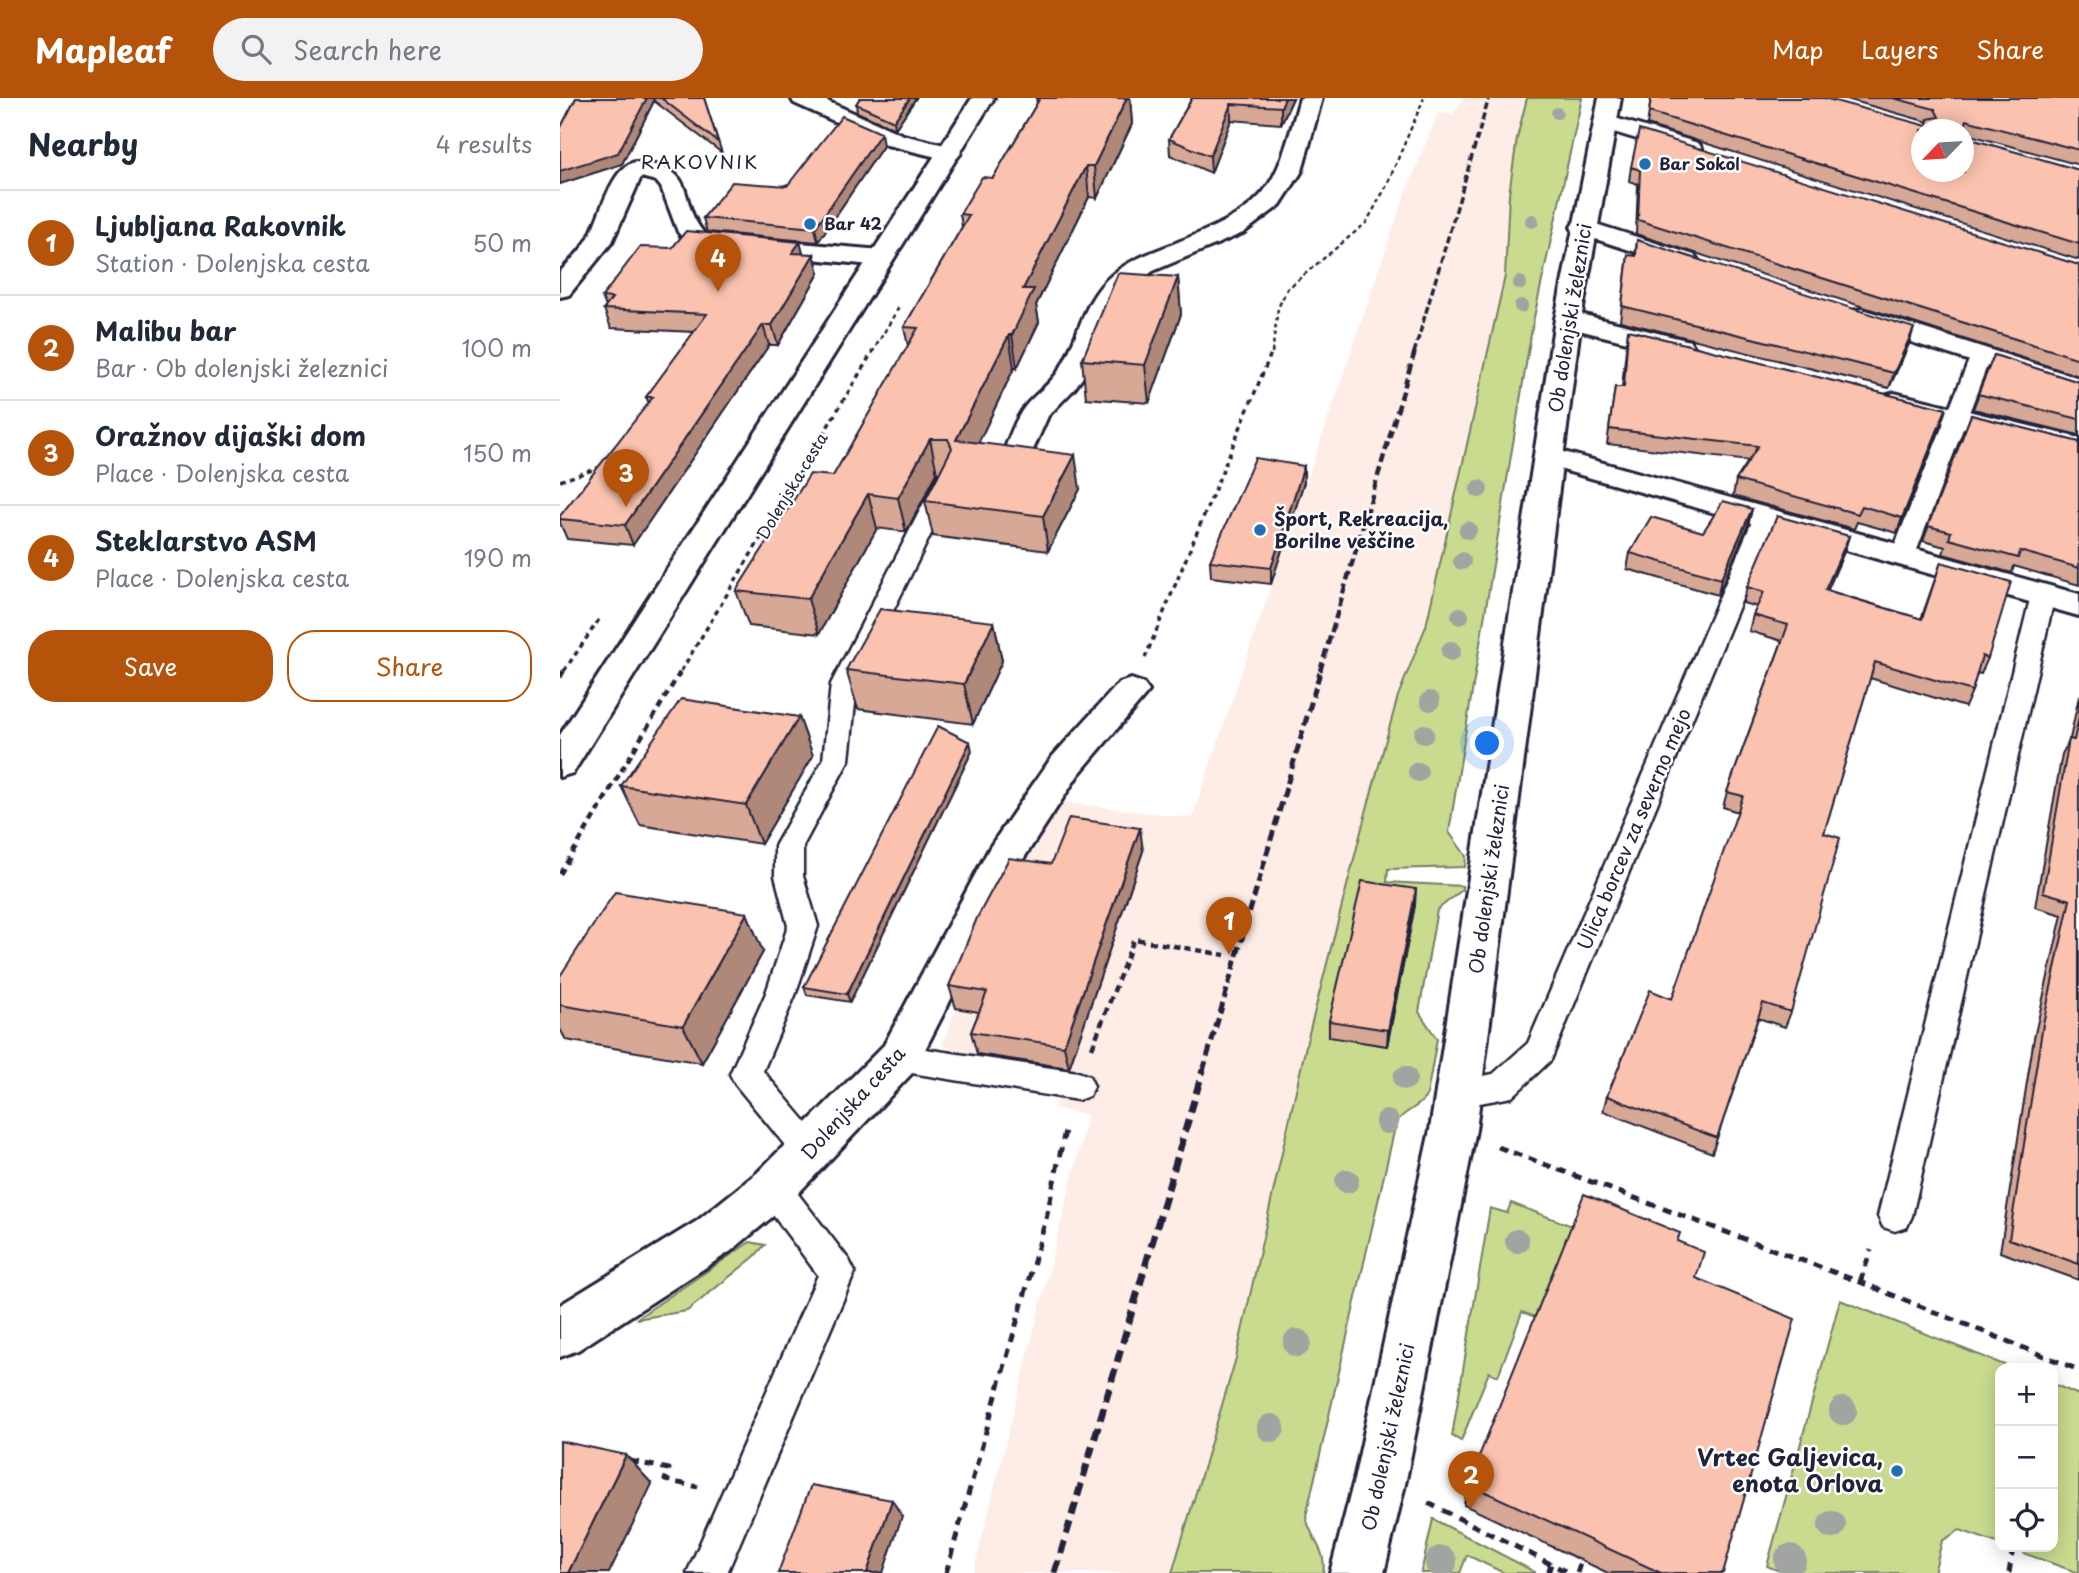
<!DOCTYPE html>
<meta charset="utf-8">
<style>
body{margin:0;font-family:"Playpen Sans",sans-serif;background:#f2f2f3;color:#1f2937}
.controls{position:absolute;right:21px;bottom:21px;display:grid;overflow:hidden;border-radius:14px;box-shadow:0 4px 18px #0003}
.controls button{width:63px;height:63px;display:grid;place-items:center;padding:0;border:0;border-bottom:2px solid #e0e1e3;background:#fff;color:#1f2937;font:35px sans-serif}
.compass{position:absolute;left:1351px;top:21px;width:63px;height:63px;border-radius:50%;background:#fff;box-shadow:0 4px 18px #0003;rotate:245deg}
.you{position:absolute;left:928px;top:646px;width:24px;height:24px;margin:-18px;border:5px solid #fff;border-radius:50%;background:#1a73e8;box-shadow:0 0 0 10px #1a73e833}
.badge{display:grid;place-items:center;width:46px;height:46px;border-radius:50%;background:#b45309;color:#fff;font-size:23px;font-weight:700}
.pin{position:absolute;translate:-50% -58px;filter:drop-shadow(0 2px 4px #0008)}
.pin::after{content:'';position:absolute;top:37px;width:24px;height:21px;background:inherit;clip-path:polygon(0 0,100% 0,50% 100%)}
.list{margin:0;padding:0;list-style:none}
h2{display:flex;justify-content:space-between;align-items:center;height:91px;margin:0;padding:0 28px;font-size:30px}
h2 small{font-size:23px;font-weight:400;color:#747a83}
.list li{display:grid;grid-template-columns:46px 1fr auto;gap:21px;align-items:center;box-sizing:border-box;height:105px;padding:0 28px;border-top:2px solid #e0e1e3}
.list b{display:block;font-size:26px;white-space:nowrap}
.list p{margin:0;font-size:23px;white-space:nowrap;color:#747a83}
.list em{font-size:23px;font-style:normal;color:#747a83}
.actions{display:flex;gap:14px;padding:21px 28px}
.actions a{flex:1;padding:16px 0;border:2px solid #b45309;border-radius:28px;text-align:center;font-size:24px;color:#b45309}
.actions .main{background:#b45309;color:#fff}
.icon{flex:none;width:38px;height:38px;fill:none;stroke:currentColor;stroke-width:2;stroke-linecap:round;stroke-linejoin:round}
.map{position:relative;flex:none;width:1519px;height:1475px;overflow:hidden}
header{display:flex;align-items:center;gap:42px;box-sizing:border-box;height:98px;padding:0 35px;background:#b45309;color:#fff}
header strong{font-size:33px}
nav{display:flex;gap:38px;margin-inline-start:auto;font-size:24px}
.search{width:490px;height:63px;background:#f2f2f3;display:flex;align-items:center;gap:18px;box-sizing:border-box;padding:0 24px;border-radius:38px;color:#747a83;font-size:26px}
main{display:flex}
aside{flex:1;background:#fff}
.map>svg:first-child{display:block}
.built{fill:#feede7}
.green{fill:#c8db8f;stroke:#757e65;stroke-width:2}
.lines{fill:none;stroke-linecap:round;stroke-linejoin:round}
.lane-casing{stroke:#22223b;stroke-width:5}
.street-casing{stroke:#22223b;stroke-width:6}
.secondary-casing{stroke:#22223b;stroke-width:6}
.primary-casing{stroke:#22223b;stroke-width:6}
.path-far3{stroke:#22223b;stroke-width:2.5;stroke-dasharray:4.5 3.5;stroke-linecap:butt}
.path-far2{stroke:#22223b;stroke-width:3.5;stroke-dasharray:5 4.5;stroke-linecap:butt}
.path-far1{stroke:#22223b;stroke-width:4.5;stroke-dasharray:7 5;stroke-linecap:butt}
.path{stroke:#22223b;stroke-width:5;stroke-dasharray:9 7;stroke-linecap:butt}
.lane{fill:#fff;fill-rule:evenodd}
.street{fill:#fff;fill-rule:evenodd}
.secondary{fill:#fff;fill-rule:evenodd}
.primary{fill:#fff;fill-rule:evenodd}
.rail-far3{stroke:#22223b;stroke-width:3.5;stroke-dasharray:7 3.5;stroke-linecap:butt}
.rail-far2{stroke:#22223b;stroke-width:4.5;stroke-dasharray:9 4.5;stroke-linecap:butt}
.rail-far1{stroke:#22223b;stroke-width:5;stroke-dasharray:10 5;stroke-linecap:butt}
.rail{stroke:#22223b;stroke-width:7;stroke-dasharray:13 7;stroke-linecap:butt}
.tree{fill:#a1a4a1}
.wall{fill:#d8a896;stroke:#22223b;stroke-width:2}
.shaded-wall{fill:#b0887a;stroke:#22223b;stroke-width:2}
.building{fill:#fbc3af;stroke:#22223b;stroke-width:2;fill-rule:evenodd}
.poi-dot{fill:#1f6fb2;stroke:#fff;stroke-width:2.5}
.labels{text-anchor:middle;stroke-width:5;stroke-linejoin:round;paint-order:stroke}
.far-poi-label{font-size:16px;font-weight:bold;fill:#22223b;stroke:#fff;text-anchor:start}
.far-street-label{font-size:16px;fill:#22223b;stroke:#fff}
.far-quarter-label{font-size:19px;letter-spacing:2px;fill:#22223b;stroke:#fff}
.street-label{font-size:19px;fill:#22223b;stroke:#fff}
.poi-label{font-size:19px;font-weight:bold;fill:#22223b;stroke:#fff;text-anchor:start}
.near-poi-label{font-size:23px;font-weight:bold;fill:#22223b;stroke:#fff;text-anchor:end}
</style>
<header>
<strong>Mapleaf</strong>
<div class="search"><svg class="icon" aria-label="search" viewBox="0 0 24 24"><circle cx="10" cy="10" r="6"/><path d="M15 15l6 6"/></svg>Search here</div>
<nav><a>Map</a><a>Layers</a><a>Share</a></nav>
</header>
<main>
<aside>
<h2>Nearby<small>4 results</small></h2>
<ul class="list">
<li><span class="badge">1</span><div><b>Ljubljana Rakovnik</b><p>Station · Dolenjska cesta</p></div><em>50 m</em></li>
<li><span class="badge">2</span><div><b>Malibu bar</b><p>Bar · Ob dolenjski železnici</p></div><em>100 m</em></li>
<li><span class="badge">3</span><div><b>Oražnov dijaški dom</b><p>Place · Dolenjska cesta</p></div><em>150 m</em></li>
<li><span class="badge">4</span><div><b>Steklarstvo ASM</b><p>Place · Dolenjska cesta</p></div><em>190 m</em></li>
</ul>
<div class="actions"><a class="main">Save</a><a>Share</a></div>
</aside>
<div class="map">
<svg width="1519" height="1475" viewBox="0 0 1519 1475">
<rect width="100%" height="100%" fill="#fff"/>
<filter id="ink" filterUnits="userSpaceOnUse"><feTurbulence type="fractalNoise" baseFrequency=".0143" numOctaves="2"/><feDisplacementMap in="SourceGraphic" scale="14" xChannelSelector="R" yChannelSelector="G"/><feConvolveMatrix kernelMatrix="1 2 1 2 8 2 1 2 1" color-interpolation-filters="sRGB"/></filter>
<g filter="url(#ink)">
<path class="built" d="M903 0H967L957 40 949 96 945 178 866 529 838 598 805 718 747 943 676 1260 612 1475H413L528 1017 494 1010 506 977 415 961 382 947 448 782 501 704 632 720 841 107 878 15 893 17Z"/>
<path class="green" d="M967 0H1022L973 224 889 734 906 758 905 769 828 771 827 784 902 788V792L877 812 859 914 877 941 867 997C860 1010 844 1012 836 1025L746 1418C749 1439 768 1453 763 1475H612L676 1260 747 943 805 718 838 598 866 528 945 178 949 96 957 40Z
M951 1105 1015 1129 978 1220 962 1214 938 1278 929 1274 901 1343 892 1338 930 1110 947 1115Z
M190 1144 205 1147 194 1159 127 1213 76 1221Z
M1280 1202 1452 1270H1440V1300L1436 1328 1440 1330V1446L1400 1432 1382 1443 1374 1475H1224L1207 1468Z
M1493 1286 1519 1297V1475L1463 1455 1464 1449H1493Z
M873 1421 975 1474V1475H944L907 1457 900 1475H861Z"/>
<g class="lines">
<g class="lane-casing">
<path id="lane" d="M1421 251 1428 253 1431 257 1355 457 1351 462 1343 464 1335 462 1331 457 1411 257 1414 253Z
M386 376 394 378 397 383 297 586 289 662 243 748V778L258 828 236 895 203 973 262 1043 267 1053 262 1063 250 1068 238 1063 175 986 170 976 206 895 228 828 215 778V748L263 662 271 586 375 383 378 378Z
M1205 412 1213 414 1216 419 991 962 952 999 898 1009 887 1005 882 995 887 985 933 976 968 945 1194 419 1197 414Z
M1483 489 1492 492 1495 497 1352 1118 1347 1129 1335 1133 1323 1129 1318 1118 1471 497 1474 492Z
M339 947 518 974 529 978 534 988 529 998 518 1002 339 973 328 969 323 960 328 951Z
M213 1075 225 1079 289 1162 295 1174 167 1475H127L258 1177 201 1101 196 1090 201 1079Z"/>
</g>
<g class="street-casing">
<path id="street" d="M231 0H260L343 37 397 50 401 55 397 60 389 62 327 47 234 5Z
M740 0H762L742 73 720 107 683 135 593 173 563 195 552 211 527 273 515 290 488 318 468 363 457 366 446 363 442 357C450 339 455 320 468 305 478 294 490 286 498 274 519 243 521 203 552 177 570 161 596 153 618 144 711 107 714 93 740 0Z
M1045 17 1138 45 1142 50 1138 55 1130 57 1037 29 1034 24 1037 19Z
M75 64C143 69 114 103 146 137L321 152 330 155 334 160 330 165 321 168 130 149 118 134 101 89 96 83 81 79 52 144 9 197 0 199V174C9 164 21 153 28 141 40 120 50 70 75 64Z
M1023 122 1134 157 1138 162 1134 167 1125 170 1014 134 1011 129 1014 124Z
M1302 211 1519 280V298L1292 225 1289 219 1292 213Z
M1008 213 1130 243 1134 249 1130 255 1120 257 998 227 995 221 998 215Z
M1334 295 1519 340V358L1324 310 1320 304 1324 298Z
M989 350 1519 496V518L978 365 974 359 978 353Z
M571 581 583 585 589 593 518 677 460 766 354 973 229 1105 171 1153 18 1252 0 1259V1207L137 1123 197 1075 324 947 430 749 492 659 559 585Z"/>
</g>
<g class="secondary-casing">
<path id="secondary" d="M1039 0H1061L1021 221 916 1032 846 1382 824 1475H770L794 1382 870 1032 995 221Z"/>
</g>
<g class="primary-casing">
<path id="primary" d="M412 0H434L13 675 0 679V637Z"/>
</g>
<path class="path-far3" d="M312 255 339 209
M712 255 718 210 727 191 806 125 826 89 864 0"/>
<path class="path-far2" d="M0 383 41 369
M585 560 712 253
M4 573 40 520
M121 573 313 253"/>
<path class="path-far1" d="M0 579 5 571
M0 776 122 571
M532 950 574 841 665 857"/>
<path class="path" d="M938 1049 1300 1184 1519 1272
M1300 1184 1311 1152
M70 1363 109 1371 105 1382 138 1389
M868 1405 1009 1475
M386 1475 486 1121 506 1028
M988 1475 991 1466
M1017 1475 1022 1459
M1449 1475 1453 1449"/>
<use href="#lane" class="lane"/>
<use href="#street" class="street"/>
<use href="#secondary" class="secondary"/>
<use href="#primary" class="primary"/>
<path class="rail-far3" d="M854 255 929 0"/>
<path class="rail-far2" d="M760 573 855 253"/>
<path class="rail-far1" d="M643 973 761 571"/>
<path class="rail" d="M495 1475 643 972"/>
</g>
<g class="tree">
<circle cx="997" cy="15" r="6"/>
<circle cx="972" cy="123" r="7"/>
<circle cx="960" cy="185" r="7"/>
<circle cx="961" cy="208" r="7"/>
<circle cx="919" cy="391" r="9"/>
<circle cx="908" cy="432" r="9"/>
<circle cx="902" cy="463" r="9"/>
<circle cx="900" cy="518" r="9"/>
<circle cx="891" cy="553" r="10"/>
<circle cx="870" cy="603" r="10"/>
<circle cx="864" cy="636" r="10"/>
<circle cx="858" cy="674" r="10"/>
<circle cx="845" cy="980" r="12"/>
<circle cx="827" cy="1024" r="12"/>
<circle cx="787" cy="1083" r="12"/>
<circle cx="957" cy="1143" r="12"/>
<circle cx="737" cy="1245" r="14"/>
<circle cx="1283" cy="1313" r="14"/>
<circle cx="711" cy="1330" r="14"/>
<circle cx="1272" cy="1427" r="14"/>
<circle cx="1230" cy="1462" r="16"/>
<circle cx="881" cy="1464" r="16"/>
</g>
<path class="wall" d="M16 0H144L162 55 94 3 62 66 0 86V31Z
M300 0H356L335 31 297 14 296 6Z
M476 0H570L572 26 537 100 529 99 476 207 479 224 457 270H454L418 345 520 391 488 453 373 438 365 403 379 375H377L346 434 317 430 259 536 189 528 176 493 273 378 348 248 344 229 402 129 400 116 433 80 477 5Z
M632 0H733L721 26 671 22 651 75 610 57 609 41Z
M1091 0 1367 28 1368 24 1283 0H1519V67L1407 36V40L1519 72V162L1087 27Z
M323 48 258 144 147 134 143 120Z
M1071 69 1519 167V278L1076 136 1078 86 1069 83Z
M1077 142 1349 246 1329 290 1060 223 1068 157 1075 158Z
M240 144 243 156H254L259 175 218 247H209L73 447 7 441 0 425V418L89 305 86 299 134 234 51 230 44 211 46 209 42 199 112 150Z
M618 179 621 216 589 305 526 300 522 262Z
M1068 232 1386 311 1337 435 1297 424 1294 431 1173 398 1176 382 1189 363 1047 346 1055 289H1062Z
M1434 257 1519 284V337L1413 311Z
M1411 317 1519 344V487L1454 468 1452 475 1383 456 1385 449 1363 443Z
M744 368V384L711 486 651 479 650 463Z
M1192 411 1188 427 1158 497 1067 471 1070 455 1143 434Z
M1289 438 1284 454 1267 492 1361 521 1381 464 1428 560 1421 576 1417 575 1412 593 1405 609 1310 580 1264 735 1231 914 1225 929 1198 920 1152 1055 1043 1013 1047 998 1112 901 1178 714 1163 709 1167 694 1222 543 1189 533 1193 517 1197 509 1183 505 1187 489Z
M434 524 442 563 413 626 298 611 286 572Z
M1519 598V1182L1440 1154 1474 940 1502 817 1475 809 1502 656 1510 641Z
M239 619 253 658 201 746 80 727 61 688Z
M412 653 290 904 247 897 244 889Z
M583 753 509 970 417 956 411 934 419 914 396 910 389 888 491 766Z
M855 807 827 948 769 939V923Z
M203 854 142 965 6 942 0 931V878Z
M1120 1135 1117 1143 1136 1180 1163 1475H1048L904 1407 908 1386Z"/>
<path class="shaded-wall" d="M87 0H93L94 3 62 66 0 86V73Z
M350 0H356L335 31 334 23Z
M567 0H570L572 26 537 100 534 68Z
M725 0H733L721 26V9Z
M671 6V22L651 75 650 58Z
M321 35 323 48 258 144 255 130Z
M526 68 529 99 476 207 479 224 457 270 452 237 463 191Z
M240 144 245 163 232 155Z
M254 156 259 175 218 247 212 227Z
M618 179 621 216 589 305 585 267Z
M203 227 209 247 73 447 65 427Z
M1354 230 1349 246 1329 290 1334 275Z
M449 237 454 270 403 377 396 342Z
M1386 311 1381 326 1337 435 1342 420Z
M370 341 377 375 346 434 338 400Z
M515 357 520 391 488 453 483 418Z
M744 368V384L711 486V470Z
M308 396 317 430 259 536 248 501Z
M1192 411 1188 427 1158 497 1161 481Z
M1289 438 1284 454 1261 508 1265 492Z
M434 524 442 563 413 626 404 586Z
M239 619 253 658 201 746 186 707Z
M410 644 412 653 290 904 287 896Z
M580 730 583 753 509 970 504 948Z
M856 791 855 807 827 948 828 932Z
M187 815 203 854 142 965 123 928Z
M66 1357 92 1386 49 1475H8Z
M332 1402 342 1418 323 1475H307Z"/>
<path class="building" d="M16 0H87L58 55 0 73V31Z
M101 0H144L158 44Z
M300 0H350L334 23 296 6Z
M480 0H567L534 68H526L463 191H474L452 237H449L396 342 515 357 483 418 365 403 392 350 388 341H370L338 400 308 396 248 501 176 493 250 376 273 378 358 230 344 229 409 117 400 116 422 79 433 80Z
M632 0H725L721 9 671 6 650 58 609 41Z
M1091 0H1264L1367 28 1368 21 1379 19 1375 11 1333 0H1519V52L1406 22 1407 40 1519 72V146L1089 14ZM1362 32H1404V74H1362Z
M282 18 321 35 255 130 143 120 172 84 227 88Z
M1079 32 1519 167V261L1078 122 1080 72 1071 69Z
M126 133 240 144 232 155 254 156 212 227H203L65 427 0 421V418L93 299H86L147 216 44 211 52 200 42 199 80 149 112 150Z
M1077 142 1354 230 1334 275 1062 208 1068 157 1076 158Z
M558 175 618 179 585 267 522 262Z
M1068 232 1386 311 1342 420 1302 408 1298 416 1176 382 1198 348 1049 331 1055 289H1064Z
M1434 257 1519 284V321L1418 296Z
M1411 317 1519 344V470L1460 453 1458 460 1389 441 1391 434 1368 428Z
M695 360 744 368 711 470 650 463Z
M1163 403 1192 411 1161 481 1070 455 1091 419 1143 434Z
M1217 418 1289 438 1265 492 1362 521 1381 464 1451 484 1428 560 1422 558 1412 593 1315 564 1264 735 1280 740 1231 914 1203 905 1157 1040 1047 998 1090 892 1112 901 1183 698 1167 694 1228 527 1193 517 1204 494 1187 489Z
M320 511 434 524 404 586 286 572Z
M121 601 239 619 186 707 61 688Z
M1519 619V1166L1449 1141 1483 926 1510 802 1483 794 1509 641 1514 642Z
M378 628 410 644 287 896 244 889Z
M509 720 580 730 504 948 411 934 427 894 389 888 417 820 449 760 491 766Z
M802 783 856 791 828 932 769 923Z
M55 794 187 815 123 928 0 907V878Z
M1024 1096 1120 1135 1117 1143 1144 1154 1136 1180 1235 1221 1163 1475H1101L908 1386Z
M0 1343 66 1357 8 1475H0Z
M251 1387 332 1402 307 1475H218Z"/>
</g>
<g class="poi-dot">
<circle cx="1085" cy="66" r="7"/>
<circle cx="250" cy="126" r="7"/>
<circle cx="700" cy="432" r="7"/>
<circle cx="1337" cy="1373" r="7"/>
</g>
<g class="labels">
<g class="far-poi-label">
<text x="1099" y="72">Bar Sokol</text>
<text x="264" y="132">Bar 42</text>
</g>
<g class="far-street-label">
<text transform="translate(232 388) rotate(-59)" y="6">Dolenjska cesta</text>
</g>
<g class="far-quarter-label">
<text x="140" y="71">RAKOVNIK</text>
</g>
<g class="street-label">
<text transform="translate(1010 220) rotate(-81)" y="7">Ob dolenjski železnici</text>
<text transform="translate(1074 731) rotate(-67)" y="7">Ulica borcev za severno mejo</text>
<text transform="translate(929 781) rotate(-82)" y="7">Ob dolenjski železnici</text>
<text transform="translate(293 1005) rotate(-48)" y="7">Dolenjska cesta</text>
<text transform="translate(828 1339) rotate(-78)" y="7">Ob dolenjski železnici</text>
</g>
<g class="poi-label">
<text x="714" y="428">Šport, Rekreacija,<tspan x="714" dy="22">Borilne veščine</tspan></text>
</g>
<g class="near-poi-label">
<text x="1323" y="1368">Vrtec Galjevica,<tspan x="1323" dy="26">enota Orlova</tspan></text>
</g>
</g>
</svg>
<div class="controls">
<button>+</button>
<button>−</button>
<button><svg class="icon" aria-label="locate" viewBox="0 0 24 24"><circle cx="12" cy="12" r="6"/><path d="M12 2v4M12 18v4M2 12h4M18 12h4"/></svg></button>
</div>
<svg class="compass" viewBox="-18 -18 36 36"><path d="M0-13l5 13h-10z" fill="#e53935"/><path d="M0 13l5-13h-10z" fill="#747a83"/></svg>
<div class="you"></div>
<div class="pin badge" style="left:669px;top:857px">1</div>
<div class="pin badge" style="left:911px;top:1411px">2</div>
<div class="pin badge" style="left:66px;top:409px">3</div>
<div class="pin badge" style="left:158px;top:194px">4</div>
</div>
</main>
